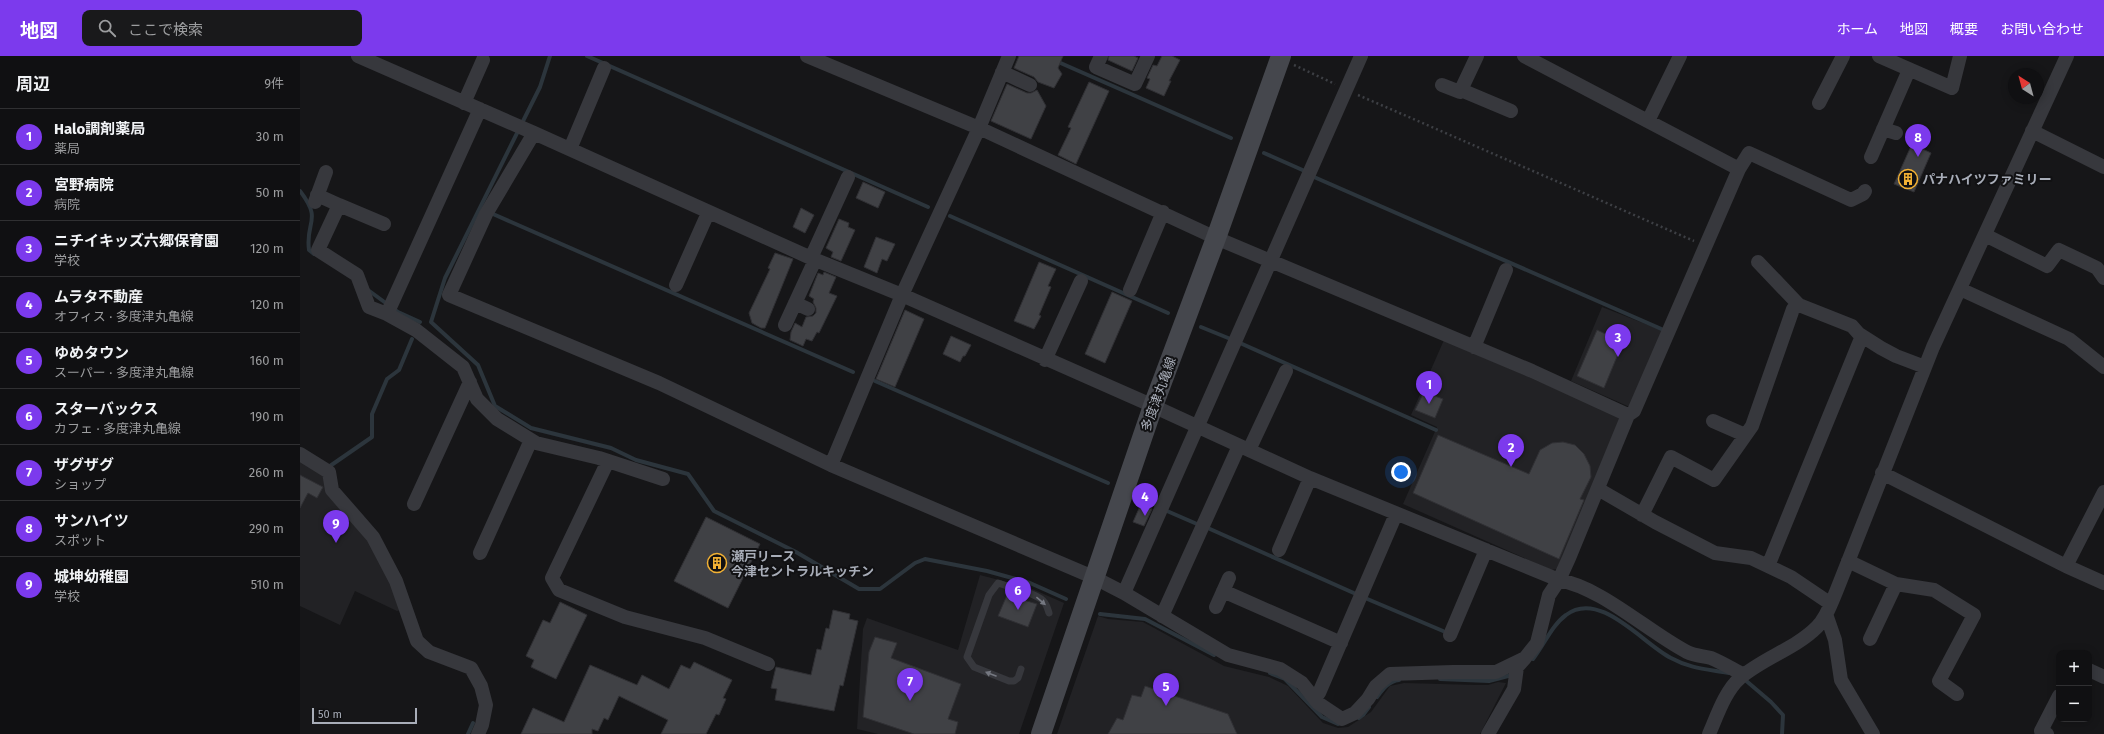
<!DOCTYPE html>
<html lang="ja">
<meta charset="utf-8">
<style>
body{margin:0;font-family:"Fira Sans","Noto Sans JP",sans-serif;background:#19191b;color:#f1f3f6}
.controls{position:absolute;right:12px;bottom:12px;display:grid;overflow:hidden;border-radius:8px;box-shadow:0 2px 10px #0003}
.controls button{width:36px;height:36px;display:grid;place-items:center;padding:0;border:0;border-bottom:1px solid #303032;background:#101012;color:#f1f3f6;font:20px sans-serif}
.compass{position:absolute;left:1708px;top:12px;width:36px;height:36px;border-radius:50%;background:#101012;box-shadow:0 2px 10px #0003;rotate:324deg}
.scale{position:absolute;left:12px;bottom:10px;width:105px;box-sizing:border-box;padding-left:4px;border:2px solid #a8adb8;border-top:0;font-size:11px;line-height:14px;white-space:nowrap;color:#a8adb8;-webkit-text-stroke:3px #111113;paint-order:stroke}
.you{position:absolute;left:1101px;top:416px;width:14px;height:14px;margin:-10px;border:3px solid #fff;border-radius:50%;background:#1a73e8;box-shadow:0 0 0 6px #1a73e833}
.badge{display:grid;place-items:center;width:26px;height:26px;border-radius:50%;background:#7c3aed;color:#fff;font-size:13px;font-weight:700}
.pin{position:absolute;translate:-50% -33px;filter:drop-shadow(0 1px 2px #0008)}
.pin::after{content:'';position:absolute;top:21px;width:14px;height:12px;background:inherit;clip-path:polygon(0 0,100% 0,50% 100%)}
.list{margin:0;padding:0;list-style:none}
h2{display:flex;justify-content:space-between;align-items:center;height:52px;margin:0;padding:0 16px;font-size:17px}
h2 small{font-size:13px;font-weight:400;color:#9c9d9f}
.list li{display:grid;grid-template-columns:26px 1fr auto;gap:12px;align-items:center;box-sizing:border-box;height:56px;padding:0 16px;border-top:1px solid #303032}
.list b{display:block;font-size:15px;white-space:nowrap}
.list p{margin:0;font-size:13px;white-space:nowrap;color:#9c9d9f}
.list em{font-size:13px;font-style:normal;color:#9c9d9f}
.icon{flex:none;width:22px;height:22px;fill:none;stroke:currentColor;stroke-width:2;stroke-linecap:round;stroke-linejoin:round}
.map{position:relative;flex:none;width:1804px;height:678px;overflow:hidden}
header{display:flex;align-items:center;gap:24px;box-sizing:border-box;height:56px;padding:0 20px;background:#7c3aed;color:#fff}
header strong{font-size:19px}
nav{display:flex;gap:22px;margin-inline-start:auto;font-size:14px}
.search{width:280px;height:36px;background:#19191b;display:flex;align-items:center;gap:10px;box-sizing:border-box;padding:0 14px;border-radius:8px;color:#9c9d9f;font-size:15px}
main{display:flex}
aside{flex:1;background:#101012}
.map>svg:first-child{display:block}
.built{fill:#222225}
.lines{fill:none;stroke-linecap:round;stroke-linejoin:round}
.stream{stroke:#2c353c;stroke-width:4}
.building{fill:#404145;stroke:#303034}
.path{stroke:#3d3f44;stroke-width:2.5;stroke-dasharray:2 3;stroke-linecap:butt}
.service{stroke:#37383d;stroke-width:7}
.minor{stroke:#37383d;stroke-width:14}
.secondary{stroke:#45474d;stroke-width:20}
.oneway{fill:#757881}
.labels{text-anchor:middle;stroke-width:4;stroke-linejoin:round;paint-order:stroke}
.poi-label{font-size:13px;font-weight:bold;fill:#a8adb8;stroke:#111113;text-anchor:start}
.street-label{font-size:13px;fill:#a8adb8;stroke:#111113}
</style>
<header>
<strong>地図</strong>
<div class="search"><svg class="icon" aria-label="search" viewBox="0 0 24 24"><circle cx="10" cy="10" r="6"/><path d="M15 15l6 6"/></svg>ここで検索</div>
<nav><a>ホーム</a><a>地図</a><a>概要</a><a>お問い合わせ</a></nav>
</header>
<main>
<aside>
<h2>周辺<small>9件</small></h2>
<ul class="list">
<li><span class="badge">1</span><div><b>Halo調剤薬局</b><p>薬局</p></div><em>30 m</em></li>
<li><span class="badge">2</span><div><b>宮野病院</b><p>病院</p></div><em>50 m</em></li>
<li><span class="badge">3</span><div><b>ニチイキッズ六郷保育園</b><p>学校</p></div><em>120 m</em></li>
<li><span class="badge">4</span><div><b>ムラタ不動産</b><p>オフィス · 多度津丸亀線</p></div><em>120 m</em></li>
<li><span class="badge">5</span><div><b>ゆめタウン</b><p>スーパー · 多度津丸亀線</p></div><em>160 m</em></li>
<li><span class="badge">6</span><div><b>スターバックス</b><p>カフェ · 多度津丸亀線</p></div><em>190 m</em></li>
<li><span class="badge">7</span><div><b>ザグザグ</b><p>ショップ</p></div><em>260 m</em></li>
<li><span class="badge">8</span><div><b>サンハイツ</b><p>スポット</p></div><em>290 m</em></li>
<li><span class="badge">9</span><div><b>城坤幼稚園</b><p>学校</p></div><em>510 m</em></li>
</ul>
</aside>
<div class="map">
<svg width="1804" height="678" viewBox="0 0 1804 678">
<rect width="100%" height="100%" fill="#161618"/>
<path class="built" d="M1302 251 1366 276 1332 352 1271 325Z
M1144 284 1318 360 1322 369 1257 513 1251 514 1103 448 1137 371 1111 359Z
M0 402 22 414 78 496 101 554 97 555 55 535 40 569 0 550Z
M680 519 730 532 764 547 719 678H578L557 673 563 573 567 562 658 594Z
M798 560 808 563 843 566 924 610 969 621 988 630 1023 667 1038 672 1048 671 1071 656 1090 630 1104 627 1177 629H1188L1198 626 1206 627 1180 678H757Z"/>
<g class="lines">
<path class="stream" d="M250 0 240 31 145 222 131 266 178 309 195 350 231 372 311 392 336 404 388 418 414 455 496 496 559 533H580L615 507 625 503 687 515 730 527 766 543
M287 0 628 151
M756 5 931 82
M964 97 1007 116
M1014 121 1366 275
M0 135C23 165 5 165 9 194L14 198
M193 158 553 316
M650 160 868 257
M68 234 98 256 120 266
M901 271 933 284
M940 287 1136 374
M575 325 808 427
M30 410 72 381V358L87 323 99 314 112 283
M840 442 860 451
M867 455 897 468
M910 473 1056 538
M1065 542 1143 575
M800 558 845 563 914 599
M1233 603C1244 589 1252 569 1266 559 1300 533 1343 588 1371 602 1391 613 1407 613 1429 617
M970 617 985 623 1022 661 1038 668
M1140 623 1189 625 1212 619
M1444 623 1471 646 1483 659 1482 678
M1077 641C1083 633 1089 625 1099 624
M1059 662 1063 659 1069 651
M168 678 173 667"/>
</g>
<path class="building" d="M719 0H763L758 12 762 18 754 32 738 26 734 21 714 12Z
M809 0H834L838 2 832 15 808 4Z
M862 0H872L880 4 869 25H871L864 40 846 32 850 23 847 22 853 9 857 10Z
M789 26 809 35 776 108 758 99 771 72 768 71Z
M707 28 727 37H731L737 34 746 50 731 83 691 65Z
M1612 88 1631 97 1614 136 1594 128Z
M563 126 585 136 578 152 556 142Z
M501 152 514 159 505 177 493 171Z
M539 163 549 167 548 171 555 174 541 205 531 201 533 196 526 192Z
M576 181 595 188 587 205 582 203 577 217 564 211Z
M475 197 493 203 465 272H461L452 267 449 257 470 213 468 212Z
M739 206 756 213 748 230 751 231 739 259 741 260 734 273 714 265Z
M524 216 536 221 529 237 537 240 519 277 517 276 512 285 506 283 503 290 490 284 491 276 495 267 502 271 506 261 513 260 516 257V252L513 246 514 243 509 240 518 217 523 219Z
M812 236 832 245 805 307 785 298Z
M605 254 624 263 595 331 576 323Z
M1297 274 1323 286 1304 332 1277 320Z
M651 280 671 289 665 300H663L660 306 643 298Z
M1124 336 1143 343 1135 362 1115 354Z
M1138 379 1229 418 1240 394 1252 387 1263 386 1275 389 1284 398 1290 410 1291 421 1280 443 1284 444 1259 503 1113 437Z
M0 419 23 431 17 442 8 437 0 452Z
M841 448 852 453 844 470 833 466Z
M406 461 460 488 428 552 374 525Z
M707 539 737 548 728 571 698 560Z
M260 546 287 559 256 623 231 611 234 604 226 600 243 564 250 567Z
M533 554 550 558 549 563 558 565 543 630 540 629 534 655 475 644 477 633 471 632 476 611 511 619 517 593 521 594 526 572 529 573Z
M575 581 597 587 591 602 661 628 648 663 658 666 655 678H614L563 661 569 596Z
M394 606 432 624 423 642 426 643 419 659 416 658 406 678H361L368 664 319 640 308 664 304 662 298 675 292 673V678H221L233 652 264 666 290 609 337 629 342 619 369 633 381 609 390 613Z
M845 630 928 658 937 678H808L817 662 823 664 832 639 841 641Z"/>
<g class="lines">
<path class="path" d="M994 9 1035 28
M1058 39 1394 185"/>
<path class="service" d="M721 613 718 622 714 625H709L674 611 667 601 689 539 698 527C709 531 740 538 745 547 747 550 748 554 749 557"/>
<path class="minor" d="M58 0 234 77 511 202 602 239 842 345 1010 422 1259 524C1302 532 1347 575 1387 596 1395 600 1404 600 1411 602 1423 607 1434 614 1444 619
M507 0 679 72 916 182 1232 315 1328 359
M801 0 796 11 835 28 848 0
M1224 0 1439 113
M1579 0 1652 32 1660 0
M702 16 730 29
M1142 29 1160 36 1177 0
M1161 34 1211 55
M164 47 183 4
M1519 47 1543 0
M1348 65 1380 0
M1583 73 1596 77
M1732 75 1804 111
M234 77 186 158 149 239 359 327 531 409 793 521 824 537 928 599 980 613 1002 627 1018 647 1042 663 1055 657 1068 643 1076 630 1090 618 1153 616H1196L1225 602 1237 587 1249 539 1259 524 1269 502 1328 359 1334 355 1439 113 1449 97 1551 144 1563 138 1565 135
M270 93 304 12
M1571 101 1609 14
M17 139 39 149
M15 146 26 116
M84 168 39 149 18 194 57 219 69 251 87 258 116 274 163 311 177 343 197 363 236 387 299 402 363 423
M1685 179 1747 210 1759 194 1797 212 1804 222
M511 202 548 121
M1458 206 1499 249
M376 229 408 157
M1660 233 1769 283 1804 311
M830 234 863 156
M495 247 508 253
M87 258 180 53
M485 269 515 204
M1174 291 1206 214
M745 304 781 225
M1413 365 1445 379
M949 394 986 315
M0 398 29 416 32 434 73 481 96 525 117 585 129 596 171 612 181 630 186 649 182 669 178 678
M308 405 252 522 259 534 325 561 405 582 468 608
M531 409 602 239 679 72 709 0
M1582 417 1766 510 1804 527
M1298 433 1355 466 1415 497 1451 502 1491 521 1531 548
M114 448 170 326
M1342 459 1371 401 1414 424 1452 370 1493 253 1499 249 1552 270 1559 278 1581 292 1596 300 1625 311
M979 494 1010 422
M180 497 231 384
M1548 505 1596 528 1634 534 1674 559 1639 625 1657 638
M1468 510 1562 280
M1766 510 1804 436
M923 535 1041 587
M824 537 1061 0
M916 551 929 522
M1526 558 1535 584 1541 624 1573 678
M862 560 939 390
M1150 579 1186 494
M1570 583 1596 528
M1789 614 1804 621
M1019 637 1096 458
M1188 678 1214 633 1217 611 1225 602
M1409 678C1417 660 1425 635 1440 622 1463 602 1495 593 1517 571 1526 562 1531 548 1536 536L1633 291 1767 0
M1747 678 1741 675 1759 640"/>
<path class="secondary" d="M741 678 853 350 916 182 981 0"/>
</g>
<defs><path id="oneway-solid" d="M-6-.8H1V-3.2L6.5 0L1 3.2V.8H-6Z"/></defs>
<g class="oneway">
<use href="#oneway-solid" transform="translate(741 545) rotate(40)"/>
<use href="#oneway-solid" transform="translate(691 618) rotate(-159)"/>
</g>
<defs>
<g id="building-ring" transform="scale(1)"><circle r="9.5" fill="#111113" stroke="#f2b134" stroke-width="1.5"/><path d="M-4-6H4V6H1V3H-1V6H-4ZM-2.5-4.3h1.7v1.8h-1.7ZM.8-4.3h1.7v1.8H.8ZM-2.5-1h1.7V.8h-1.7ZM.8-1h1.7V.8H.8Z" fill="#f2b134"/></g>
</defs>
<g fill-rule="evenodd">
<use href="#building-ring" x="1608" y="123"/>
<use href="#building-ring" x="417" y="507"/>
</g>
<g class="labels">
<g class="poi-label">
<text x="1622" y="128">パナハイツファミリー</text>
<text x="431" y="505">瀬戸リース<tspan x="431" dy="15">今津セントラルキッチン</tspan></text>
</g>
<g class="street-label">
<text transform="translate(858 338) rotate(-70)" y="5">多度津丸亀線</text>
</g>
</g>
</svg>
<div class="controls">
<button>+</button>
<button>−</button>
</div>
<svg class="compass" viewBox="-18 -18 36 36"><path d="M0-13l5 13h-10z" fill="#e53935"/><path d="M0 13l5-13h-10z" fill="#9c9d9f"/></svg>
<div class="scale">50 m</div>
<div class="you"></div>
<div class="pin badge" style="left:1129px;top:348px">1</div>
<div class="pin badge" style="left:1211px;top:411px">2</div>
<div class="pin badge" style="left:1318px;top:301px">3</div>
<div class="pin badge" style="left:845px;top:460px">4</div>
<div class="pin badge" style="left:866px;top:650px">5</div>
<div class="pin badge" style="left:718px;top:554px">6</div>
<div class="pin badge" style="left:610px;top:645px">7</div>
<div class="pin badge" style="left:1618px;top:101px">8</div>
<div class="pin badge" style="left:36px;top:487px">9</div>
</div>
</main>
